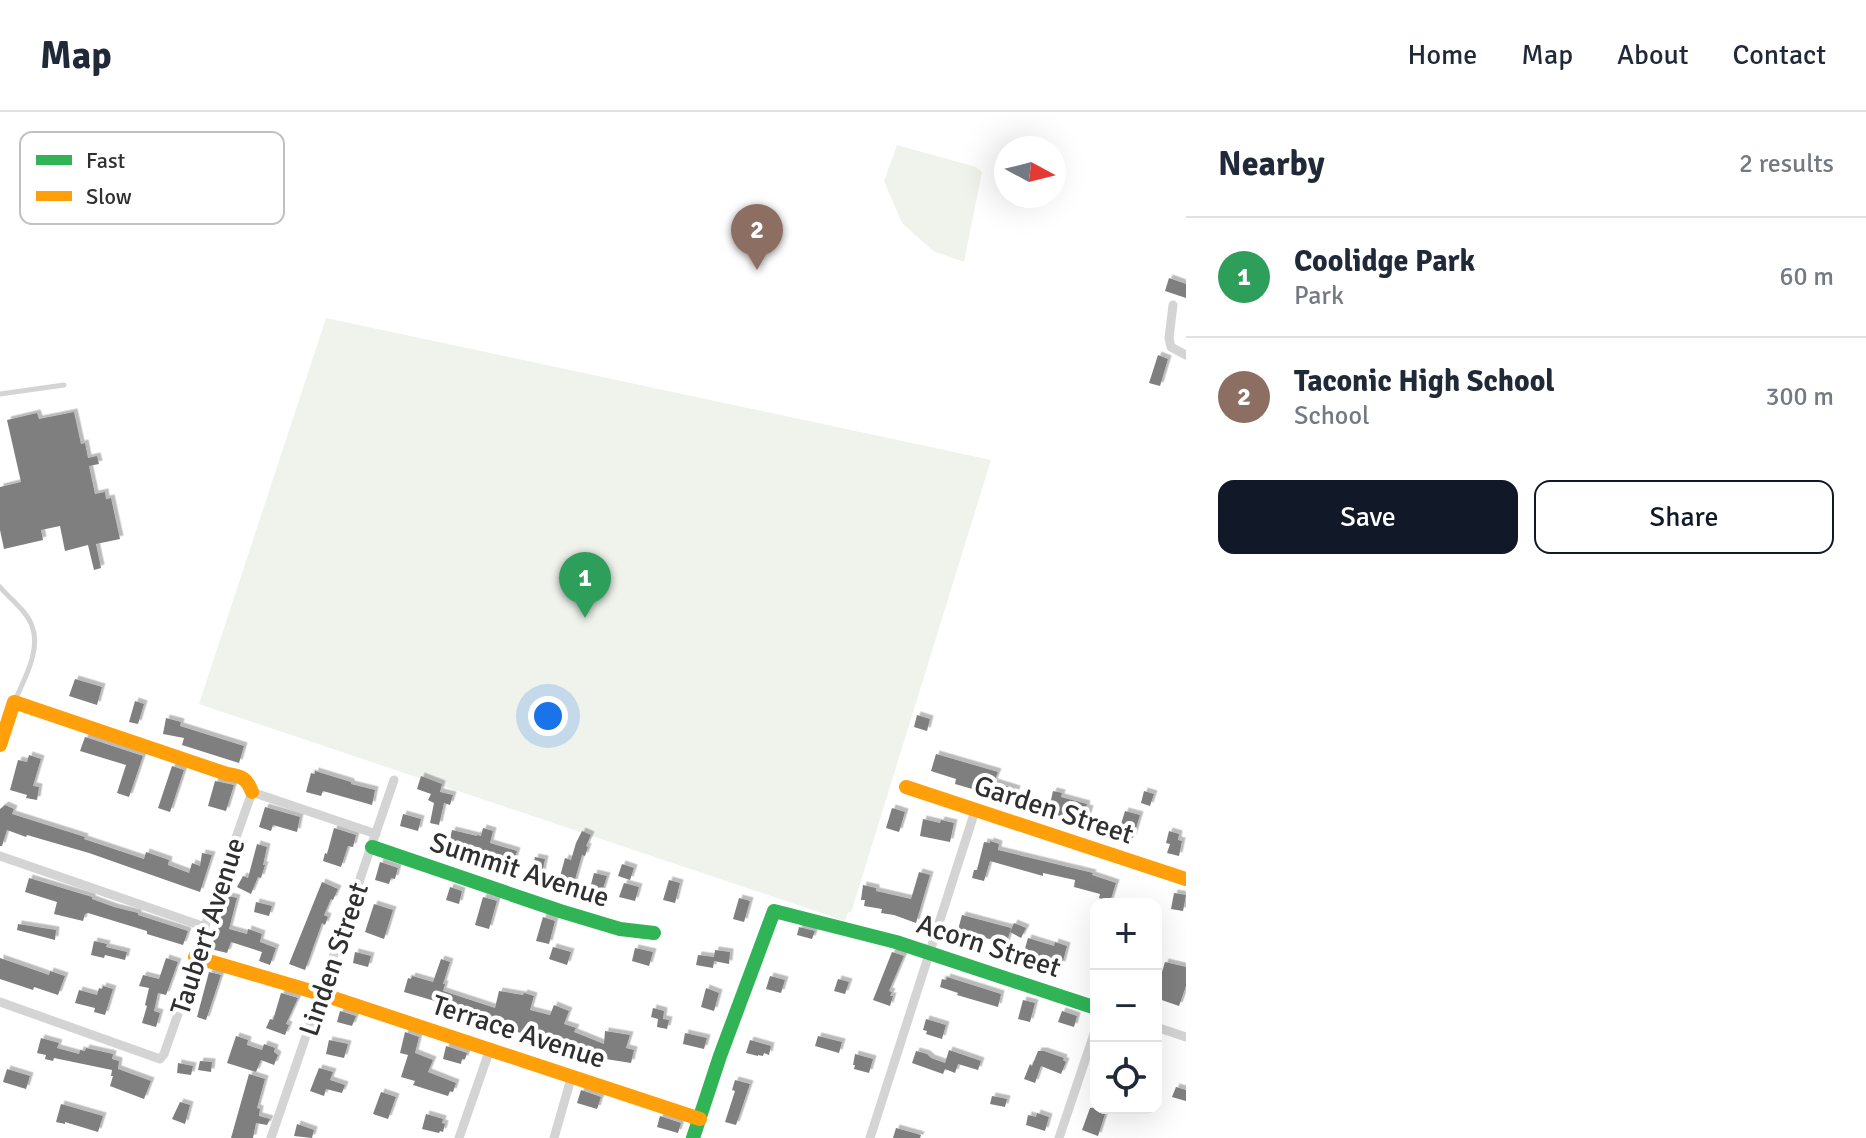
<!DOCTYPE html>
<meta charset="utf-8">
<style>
body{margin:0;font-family:Signika,sans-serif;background:#f2f2f3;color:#1f2937}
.controls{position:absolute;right:24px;bottom:24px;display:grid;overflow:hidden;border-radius:16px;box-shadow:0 8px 32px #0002}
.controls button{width:72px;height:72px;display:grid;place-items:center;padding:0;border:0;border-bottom:2px solid #e0e1e3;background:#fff;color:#1f2937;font:40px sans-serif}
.compass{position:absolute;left:994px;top:24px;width:72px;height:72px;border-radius:50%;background:#fff;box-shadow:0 8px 32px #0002;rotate:97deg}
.you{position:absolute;left:548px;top:604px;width:28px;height:28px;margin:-20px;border:6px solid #fff;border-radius:50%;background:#1a73e8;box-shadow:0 0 0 12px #1a73e833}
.badge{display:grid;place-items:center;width:52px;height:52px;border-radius:50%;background:#111827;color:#fff;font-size:26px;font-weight:700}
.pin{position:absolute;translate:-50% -66px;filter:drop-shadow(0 2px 4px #0008)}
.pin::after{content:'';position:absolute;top:42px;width:28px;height:24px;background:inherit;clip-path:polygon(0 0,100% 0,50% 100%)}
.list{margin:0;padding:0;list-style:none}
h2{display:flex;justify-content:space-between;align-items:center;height:104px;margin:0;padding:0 32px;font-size:34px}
h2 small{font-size:26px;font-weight:400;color:#747a83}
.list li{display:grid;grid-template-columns:52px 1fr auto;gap:24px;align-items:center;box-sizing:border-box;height:120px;padding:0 32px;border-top:2px solid #e0e1e3}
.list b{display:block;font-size:30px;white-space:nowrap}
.list p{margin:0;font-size:26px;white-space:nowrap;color:#747a83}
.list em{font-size:26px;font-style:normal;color:#747a83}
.actions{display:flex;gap:16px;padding:24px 32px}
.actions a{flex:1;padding:18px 0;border:2px solid #111827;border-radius:16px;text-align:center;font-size:28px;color:#111827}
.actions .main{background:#111827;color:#fff}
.icon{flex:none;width:44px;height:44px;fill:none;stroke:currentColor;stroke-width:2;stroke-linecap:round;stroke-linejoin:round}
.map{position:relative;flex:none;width:1186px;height:1026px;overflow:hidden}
header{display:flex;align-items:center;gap:48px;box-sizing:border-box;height:112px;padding:0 40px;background:#fff;border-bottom:2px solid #e0e1e3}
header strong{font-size:38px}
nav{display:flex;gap:44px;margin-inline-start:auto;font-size:28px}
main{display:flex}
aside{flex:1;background:#fff}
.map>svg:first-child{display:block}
.green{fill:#eff3ec}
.building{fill:#7f7f7f;filter:url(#shadow)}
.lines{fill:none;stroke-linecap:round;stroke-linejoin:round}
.lane{stroke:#d4d4d4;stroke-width:5}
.street{stroke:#d4d4d4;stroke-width:9}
.fast{stroke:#30b455;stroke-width:14}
.slow{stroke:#ff9f0a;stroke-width:14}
.labels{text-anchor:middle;stroke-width:8;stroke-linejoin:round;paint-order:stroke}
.street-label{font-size:28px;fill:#303030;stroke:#fff}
.key{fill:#fff;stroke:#c1c1c1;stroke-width:2}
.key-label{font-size:22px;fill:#303030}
</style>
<header>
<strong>Map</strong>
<nav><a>Home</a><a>Map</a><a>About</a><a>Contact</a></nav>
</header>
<main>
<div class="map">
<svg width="1186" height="1026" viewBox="0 0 1186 1026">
<defs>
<filter id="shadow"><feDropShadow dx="3.5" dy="-3.5" stdDeviation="0" flood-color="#0004"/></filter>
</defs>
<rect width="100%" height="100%" fill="#fff"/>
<path class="green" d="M897 33 976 55 982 60 964 150 933 139 902 111 884 69Z
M326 206 991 348 851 801 848 800 845 809 199 592Z"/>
<path class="building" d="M1169 166 1186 172V186L1165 179Z
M1158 243 1168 247 1160 274 1149 271Z
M74 300 81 332 85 331 88 346 97 344 99 352 89 354 95 382 105 380 106 387 111 386 120 427 96 432 101 456 94 458 88 433 65 439 60 414 41 418 43 428 4 437 0 418V375L21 370 7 308 37 301 39 307Z
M75 567 102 575 97 593 69 584Z
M135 589 144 592 138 612 129 610Z
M917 603 930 607 927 619 914 615Z
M166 606 181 610 180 614 244 634 239 651 182 633 184 626 163 622Z
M85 625 143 644 129 685 117 681 126 653 80 639Z
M936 642 998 660 994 670 1017 677 1014 687 1008 685 1007 687 955 672 956 667 931 659Z
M29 643 41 647 33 674 39 675 37 688 26 686 27 683 10 678 18 648 27 650Z
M172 654 184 658 170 700 158 696Z
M315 659 351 670V672L375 678 372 693 323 679 321 684 306 680 311 661 315 662Z
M421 664 442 672 440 680 453 683 450 693 444 691 439 713 430 711 434 691 428 688 431 682 417 677Z
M215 669 234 673 226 699 208 694Z
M1053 679 1062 681 1061 685 1087 692 1086 696 1090 697 1085 714 1073 711 1074 707 1052 702 1053 698 1049 697Z
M1144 679 1154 682 1150 694 1141 691Z
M5 693 14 697 12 702 85 725 84 727 144 747 146 740 169 748 168 753 189 761 192 751 200 754 202 741 212 743 200 780 89 741 27 723 26 725 7 718 2 734H0V697Z
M265 695 300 705 297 720 273 713 271 719 259 715Z
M892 696 905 700 899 720 886 716Z
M1125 699 1140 703 1133 726 1118 722Z
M403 702 421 707 418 719 400 714Z
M923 707 940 711 941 708 954 711 950 730 920 724Z
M334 716 356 723 353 735 348 734 341 755 323 749 325 741 327 742Z
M483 716 493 719 490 731 517 739 513 752 476 740V738L449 731 452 718 477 724V723L481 724Z
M582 719 591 723 586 734 588 735 585 744 582 743 574 771H572L571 775 558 772 565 746 571 748 576 731Z
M1169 719 1179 722 1178 728 1182 729 1179 744 1167 741 1170 732 1166 731Z
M990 729 999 732 998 738 1093 761 1092 763 1116 771 1110 790 1099 786 1100 782 1074 775 1075 768 1043 761V764L990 749 984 769 972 766 974 758H977L984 730 990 731Z
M257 732 267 735 263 753H265L261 766 258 765 251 782 237 775 243 764 248 766Z
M535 745 545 747 541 767 531 764Z
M380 750 398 756 395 767 391 766 389 772 375 768Z
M622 752 634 756 630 768 618 764Z
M919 760 930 763 916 811 894 803 881 801 882 797 864 794 865 788H861L863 773 876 776V779L911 787Z
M594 761 607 764 601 783 589 780Z
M29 766 92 785V787L114 795 138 801V803L188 819 183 833 147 822V819L88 801 85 802 83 809 54 802 57 790 25 780Z
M669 768 680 771 675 791 663 788Z
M322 770 338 777 333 788 331 787 324 803 328 805 325 813 322 811 305 858 289 852Z
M624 771 639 775 635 789 619 785Z
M450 775 462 779 459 792 446 788Z
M1174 781 1186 783 1183 799 1171 797Z
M228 784 237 786 229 817 247 822 248 817 262 822 260 830 276 836 270 853 259 849 262 840 231 830 227 841 211 837Z
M483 785 497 789 489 817 475 813Z
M739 786 750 789 744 810 733 807Z
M256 790 272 794 269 804 254 800Z
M374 792 393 798 384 827 365 820Z
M962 803 1011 816 1010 820 1014 811 1026 816 1021 826 1010 820 1005 836 995 833 996 829 969 821 968 827 956 825Z
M543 805 555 809 549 832 536 829Z
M18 812 56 818 55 828 17 818Z
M799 815 815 819 812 827 797 823Z
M1028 826 1054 834 1055 830 1067 834 1062 853 1024 840Z
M94 829 107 832 106 835 127 840 125 848 105 843 104 846 91 843Z
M553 835 571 840 567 853 549 847Z
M635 836 653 840 649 854 632 849Z
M715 838 730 840 729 852 714 849 713 856 696 853 698 843 714 845Z
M355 840 371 844 368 855 353 851Z
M892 840 904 844 889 879 892 880 890 884H893L890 894 873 888Z
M0 846 49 863 50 859 65 864 58 883 34 875 33 878 0 867Z
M166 846 178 850 166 883 158 881 154 899 160 901 156 915 142 911 147 894 145 893 149 876 139 874 143 863 159 867Z
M441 847 450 850 443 872H445L443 879 495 896 499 879 523 883 524 881 534 884 530 898 550 903 554 893 569 899 564 912 576 916 574 920 604 932 605 919 630 923 626 936 634 938 631 951 606 947 605 950 594 947 595 943 559 929 557 934 546 931 547 929 462 903V906L449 902 452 894 404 880 408 866 411 867 412 864 433 870Z
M1165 850 1186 855V874L1179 894 1156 886V862L1161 863Z
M209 860 221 863 206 908 197 905Z
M770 864 785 868 781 881 766 877Z
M947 865 1001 882 998 895 957 883 958 881 940 875 942 867 946 868Z
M838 867 849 870 845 882 834 879Z
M103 874 113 877 105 903 94 900 95 896 75 891 79 878 97 883 99 876 102 877Z
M706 876 719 881 714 899 701 895Z
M281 881 298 886 286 912 289 913 285 923 266 916 270 907 273 908Z
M1023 888 1035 891 1030 910 1018 907Z
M653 896 664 899 663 907 669 908 667 917 657 915 658 907 651 905Z
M340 899 356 904 352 914 337 910Z
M1062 899 1077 904 1074 915 1058 910Z
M926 907 946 913 942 927 926 922 927 919 923 918Z
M405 920 419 925 415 941 433 948 428 960 456 971 453 980 450 979 448 984 413 973 415 969 401 965 408 943 400 941Z
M685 921 707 926 704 937 683 932Z
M236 924 248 928 247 933 262 938 264 932 275 936 274 940 278 943 274 953 261 948 256 960 227 951Z
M818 924 842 930 839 941 815 934Z
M41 926 59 931 57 936 79 942 80 938 85 939 86 936 113 942 112 947 119 949 118 957 151 969 144 987 110 974 113 964H111L112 958 54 946 53 949 45 947 46 943 37 941Z
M329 928 348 932 344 946 326 942Z
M750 928 771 934 769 943 764 941 763 944 758 943V944L746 941Z
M446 934 467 941 465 947H462L461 952 443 947Z
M949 938 981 949 978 958 958 952 955 961 945 957 943 962 912 951 916 939 927 942 931 946 945 951Z
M1038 939H1044L1064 946 1063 948 1066 950 1061 962 1041 954 1035 971 1024 967 1030 952 1032 954Z
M855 942 873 947 869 961 854 957 855 953H853Z
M200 949 212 950 211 960 198 958Z
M178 951 193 954 191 963 177 961Z
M319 956 333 960 330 968 345 973 342 981 326 977 324 984 310 979Z
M7 957 30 964 26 977 3 970Z
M249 962 265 967 257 996 260 997 259 1004 270 1007 267 1013 256 1011 253 1026H231Z
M735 968 750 972 736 1013 725 1010 735 979 732 978Z
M1176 975 1186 978V989L1172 985Z
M581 978 601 985 597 997 577 991Z
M381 980 396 985 388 1007 373 1002Z
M992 984 1007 987 1005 995 990 992Z
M180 990 190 993 185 1012 172 1007Z
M61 992 103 1004 98 1020 65 1010V1012L56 1010Z
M1090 996H1107L1098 1024 1082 1018Z
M1037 1001 1049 1005 1045 1019 1026 1013 1028 1003 1036 1005Z
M426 1002 443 1007 442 1011 445 1012 443 1020 440 1019 439 1021 422 1017Z
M660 1004 681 1011 678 1021 657 1015Z
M297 1012 314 1018 312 1026 294 1024Z
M896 1016 921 1023 920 1026H893Z"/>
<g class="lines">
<path class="lane" d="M0 282 64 273
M0 475C10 487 27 499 32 514 41 537 25 566 16 586"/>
<path class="street" d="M1173 193 1169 226 1171 235 1186 243
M0 744 205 815
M0 890 160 947 164 942 178 902 199 831 252 680 376 722
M1156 915 1186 925
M271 1026 394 668
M459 1026 490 937
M554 1026 572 963
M870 1026 975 699
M1059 1026 1096 916"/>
<path class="fast" d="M372 735 560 799 620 817 654 821
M693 1026 720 944 774 799 896 830 1096 896"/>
<path class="slow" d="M0 633 14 590 227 662C241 664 247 666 252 680
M906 675 1186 767
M195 845 321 882 700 1007"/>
</g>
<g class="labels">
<g class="street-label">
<text transform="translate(1054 697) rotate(18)" y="10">Garden Street</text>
<text transform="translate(520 757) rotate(18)" y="10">Summit Avenue</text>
<text transform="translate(207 814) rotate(-72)" y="10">Taubert Avenue</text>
<text transform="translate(989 833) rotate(18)" y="10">Acorn Street</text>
<text transform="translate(333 847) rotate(-71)" y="10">Linden Street</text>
<text transform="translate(519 919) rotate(18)" y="10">Terrace Avenue</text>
</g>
</g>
<rect x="20" y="20" width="264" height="92" rx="12" class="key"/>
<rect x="36" y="43" width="36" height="10" fill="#30b455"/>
<rect x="36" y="79" width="36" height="10" fill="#ff9f0a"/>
<g class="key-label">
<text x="86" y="56">Fast</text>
<text x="86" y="92">Slow</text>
</g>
</svg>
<div class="controls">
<button>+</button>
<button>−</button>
<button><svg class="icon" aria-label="locate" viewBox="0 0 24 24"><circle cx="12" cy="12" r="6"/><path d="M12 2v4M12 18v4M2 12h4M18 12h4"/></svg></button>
</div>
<svg class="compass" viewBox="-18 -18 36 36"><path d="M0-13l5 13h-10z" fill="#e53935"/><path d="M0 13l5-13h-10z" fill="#747a83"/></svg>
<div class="you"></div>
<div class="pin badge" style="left:585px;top:506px;background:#2e9e5b">1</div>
<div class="pin badge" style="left:757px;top:158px;background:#8d6e63">2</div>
</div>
<aside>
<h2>Nearby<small>2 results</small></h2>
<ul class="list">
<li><span class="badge" style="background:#2e9e5b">1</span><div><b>Coolidge Park</b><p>Park</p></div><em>60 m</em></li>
<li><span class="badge" style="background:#8d6e63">2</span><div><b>Taconic High School</b><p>School</p></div><em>300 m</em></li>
</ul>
<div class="actions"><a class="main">Save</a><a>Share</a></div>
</aside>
</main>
